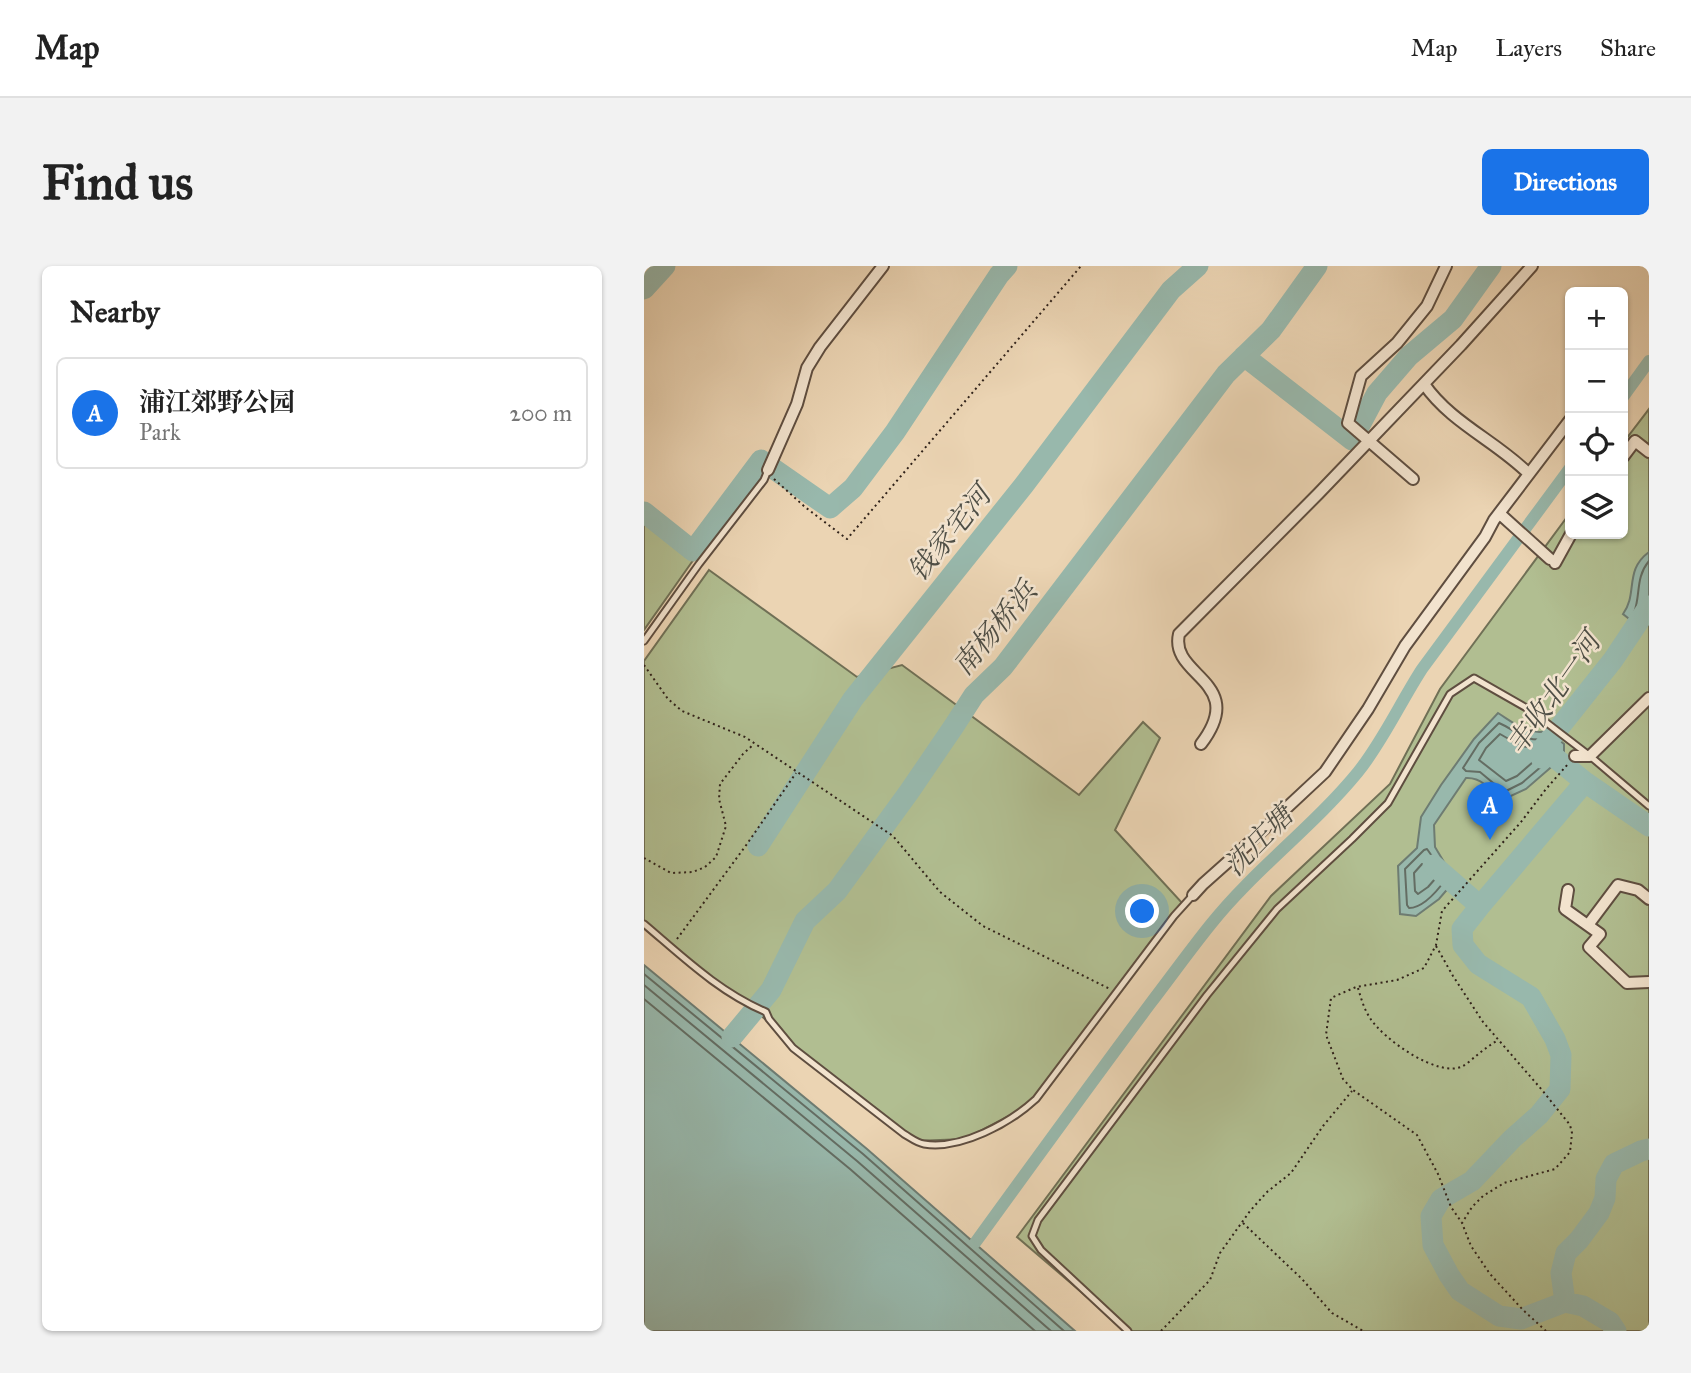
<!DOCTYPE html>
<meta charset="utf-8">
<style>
body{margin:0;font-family:"IM FELL Great Primer","Noto Serif SC",serif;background:#f2f2f2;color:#222}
.controls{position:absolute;right:21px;top:21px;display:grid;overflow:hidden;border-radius:10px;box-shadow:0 2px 5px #0004}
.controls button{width:63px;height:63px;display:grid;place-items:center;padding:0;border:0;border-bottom:2px solid #e0e0e0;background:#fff;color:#222;font:35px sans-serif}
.you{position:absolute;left:499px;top:646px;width:24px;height:24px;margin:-18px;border:5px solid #fff;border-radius:50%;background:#1a73e8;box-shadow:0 0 0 10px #1a73e833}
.badge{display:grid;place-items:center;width:46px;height:46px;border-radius:50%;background:#1a73e8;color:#fff;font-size:23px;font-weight:700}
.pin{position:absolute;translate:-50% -58px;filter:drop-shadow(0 2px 4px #0008)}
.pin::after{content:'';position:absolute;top:37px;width:24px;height:21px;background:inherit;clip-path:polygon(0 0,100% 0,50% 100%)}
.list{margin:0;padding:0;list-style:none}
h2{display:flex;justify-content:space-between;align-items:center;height:91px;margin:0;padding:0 28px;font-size:30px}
h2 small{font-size:23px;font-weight:400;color:#767676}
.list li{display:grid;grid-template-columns:46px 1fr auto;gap:21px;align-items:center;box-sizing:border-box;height:112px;margin:0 14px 14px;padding:0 14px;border:2px solid #e0e0e0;border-radius:10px}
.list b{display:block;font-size:26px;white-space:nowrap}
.list p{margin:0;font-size:23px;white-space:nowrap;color:#767676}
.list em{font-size:23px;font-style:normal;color:#767676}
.icon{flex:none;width:38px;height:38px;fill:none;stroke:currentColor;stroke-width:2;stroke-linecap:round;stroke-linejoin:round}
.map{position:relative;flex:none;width:1005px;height:1065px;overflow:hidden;border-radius:10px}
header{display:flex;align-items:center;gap:42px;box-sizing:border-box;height:98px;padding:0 35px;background:#fff;border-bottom:2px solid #e0e0e0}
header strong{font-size:33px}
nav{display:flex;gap:38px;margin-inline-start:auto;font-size:24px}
.intro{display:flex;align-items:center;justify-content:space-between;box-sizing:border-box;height:168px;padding:0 42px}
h1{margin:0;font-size:49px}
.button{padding:18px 32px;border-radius:10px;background:#1a73e8;color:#fff;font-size:24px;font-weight:700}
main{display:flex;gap:42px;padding:0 42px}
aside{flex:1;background:#fff;border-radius:10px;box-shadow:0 2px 5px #0004}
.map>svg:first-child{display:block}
.green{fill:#b1be91;stroke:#707056;stroke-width:2}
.water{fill:#98b8ac;stroke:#6e7c72;stroke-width:2}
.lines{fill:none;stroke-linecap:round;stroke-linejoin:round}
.shore{stroke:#646d63;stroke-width:2}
.canal{stroke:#98b8ac;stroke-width:12}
.river{stroke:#98b8ac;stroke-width:21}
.service-casing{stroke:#5f4e40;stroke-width:9}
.minor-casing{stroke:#5f4e40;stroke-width:14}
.path{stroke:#30221a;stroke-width:2;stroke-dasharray:2 3.5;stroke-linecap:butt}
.service{stroke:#f2e3ce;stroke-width:5}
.minor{stroke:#f2e3ce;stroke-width:10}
.labels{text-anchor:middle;stroke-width:5;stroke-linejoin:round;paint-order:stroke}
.water-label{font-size:28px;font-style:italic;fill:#4f4f46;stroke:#f2e3ce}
</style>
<header>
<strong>Map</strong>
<nav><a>Map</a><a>Layers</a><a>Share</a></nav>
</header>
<div class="intro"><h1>Find us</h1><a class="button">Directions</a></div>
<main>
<aside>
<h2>Nearby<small></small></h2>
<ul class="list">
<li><span class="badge">A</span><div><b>浦江郊野公园</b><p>Park</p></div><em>200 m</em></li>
</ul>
</aside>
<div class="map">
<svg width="1005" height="1065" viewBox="0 0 1005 1065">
<rect width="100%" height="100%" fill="#ebd4b3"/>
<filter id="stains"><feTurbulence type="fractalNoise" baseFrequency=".00286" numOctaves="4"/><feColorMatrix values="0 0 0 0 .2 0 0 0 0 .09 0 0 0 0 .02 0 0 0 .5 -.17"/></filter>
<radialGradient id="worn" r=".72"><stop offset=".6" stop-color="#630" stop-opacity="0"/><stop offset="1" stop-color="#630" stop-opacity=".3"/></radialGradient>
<path class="green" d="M1005 143V1065H483L373 971 627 630 746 518 796 423 926 247V268H979V177Z
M0 251 50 293 0 364Z
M65 304 213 411 258 399 435 529 499 456 516 472 471 564 540 639 384 840 321 873 271 875 145 776 107 740 33 686 0 658V395Z"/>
<path class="water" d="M1005 286V355L999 364 979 348C994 328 980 304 1005 286Z
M854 447C870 457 884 470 904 465L920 478V490L882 523 856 535C847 524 838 511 822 512L790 559 791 581 803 601 813 612 795 633 772 650 756 648 754 600 773 582 777 551 797 519 830 473Z
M0 699 223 883 431 1065H0Z"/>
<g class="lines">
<path class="shore" d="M1005 295C991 312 997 328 990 347L997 353 1005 352
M855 457C875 466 879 476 903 473L913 483 912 488 878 517 860 526 836 506 822 505 819 502 835 477Z
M856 468 877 480 896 483 899 486 897 489 873 510 862 515 835 494 842 482Z
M783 583 802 610V613C794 624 780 642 765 642L763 639 761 603 780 584Z
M778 598 783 599 791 613 784 621 774 628 771 625 770 607Z
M0 708 219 888 420 1065
M0 719 213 895 407 1065
M0 733 206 903 391 1065"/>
<path class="canal" d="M979 131 1005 95
M331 977C389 897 447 817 506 738 526 712 546 684 567 658 611 603 669 561 714 506 739 475 756 437 778 403L926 202"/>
<path class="river" d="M0 23 21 0
M600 90 708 174 733 127 765 90 809 53 847 0
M0 246 49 285 117 194 186 242 209 222 251 166 355 9 363 0
M899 482 941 516
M897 492 899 482 969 394 1005 340
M114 580 209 433 380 219 527 24 554 0
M789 599 836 640
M88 771 127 724 161 655 193 625 265 526 310 460 330 429 359 401 582 108 627 64 673 0
M921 1036 917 1007 922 987 935 974 955 947 961 932 962 913 970 898 997 885 1005 883
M972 1065 966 1056 939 1040 921 1036 877 1053 855 1050 816 1025 805 1009 789 979 787 950 797 933 828 915 868 873 895 849 916 823 917 789 911 773 887 731 834 698 819 679 818 663 836 640 941 516 1005 560"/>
<g class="service-casing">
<path id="service" d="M0 375 55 298 120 214 124 204
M0 658C39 691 75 726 122 746L125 753 149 782 260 868C267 872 273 877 280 878 317 884 366 857 392 833L530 650 549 629
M484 1065 397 984 388 970 394 954 563 729 633 643 708 573 744 537 806 428 830 412 886 444 946 490 1005 540"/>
</g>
<g class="minor-casing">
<path id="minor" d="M780 118C807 157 852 175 885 208
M979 191 991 175 1005 186
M124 204 153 138 163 102 176 81 239 0
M769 213 704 157 717 110 753 77 783 40 802 0
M856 248 906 293
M911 297 927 268
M557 478C605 415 525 411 535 368L674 228 817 79 888 0
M931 490H946L1005 432
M924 624 921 643 956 668 945 681 983 717 1005 716
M549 629 559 618 605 577 681 506 724 443 761 380 841 271 850 254 926 154
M944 659 974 619 994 624 1005 633"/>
</g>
<path class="path" d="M130 213 161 241 203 273 437 0
M0 399 24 433 38 445 101 471 249 570 296 626 339 660 466 723
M0 592 27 607 49 606 61 601 72 591 82 560 75 533 76 518 99 488 110 478
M33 673 103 578 152 507
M792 680 809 710 839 756 898 824 926 859 928 867 926 886 911 903 860 917 839 930 828 941 818 957
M714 722C717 732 720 743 726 752 739 773 795 813 819 800 823 798 828 793 832 790 839 784 846 779 854 774
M599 957 658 1013 688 1047 719 1065
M517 1065 566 1014 576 987 606 945 623 926 647 907 679 860 708 825
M902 1065 879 1044 846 1008 827 980 818 957 807 941 794 908 773 869 709 824 699 813 682 769 687 732 712 721 753 714 780 702 792 679 798 645 877 556 902 523 924 498"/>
<use href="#service" class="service"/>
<use href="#minor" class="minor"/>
</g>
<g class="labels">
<g class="water-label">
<text transform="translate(305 267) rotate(-51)" y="10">钱家宅河</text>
<text transform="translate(350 362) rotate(-50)" y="10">南杨桥浜</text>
<text transform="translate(909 427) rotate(-55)" y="10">丰收北一河</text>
<text transform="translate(614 574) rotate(-46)" y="10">沈庄塘</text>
</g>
</g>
<rect width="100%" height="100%" filter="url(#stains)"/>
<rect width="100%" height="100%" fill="url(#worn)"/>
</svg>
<div class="controls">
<button>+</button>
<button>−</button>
<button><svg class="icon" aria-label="locate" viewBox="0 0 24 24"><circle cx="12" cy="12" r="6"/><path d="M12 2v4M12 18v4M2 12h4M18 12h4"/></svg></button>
<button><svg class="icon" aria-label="layers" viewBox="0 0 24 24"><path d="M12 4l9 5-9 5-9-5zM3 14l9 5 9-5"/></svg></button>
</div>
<div class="you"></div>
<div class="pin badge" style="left:846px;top:574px">A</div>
</div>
</main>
